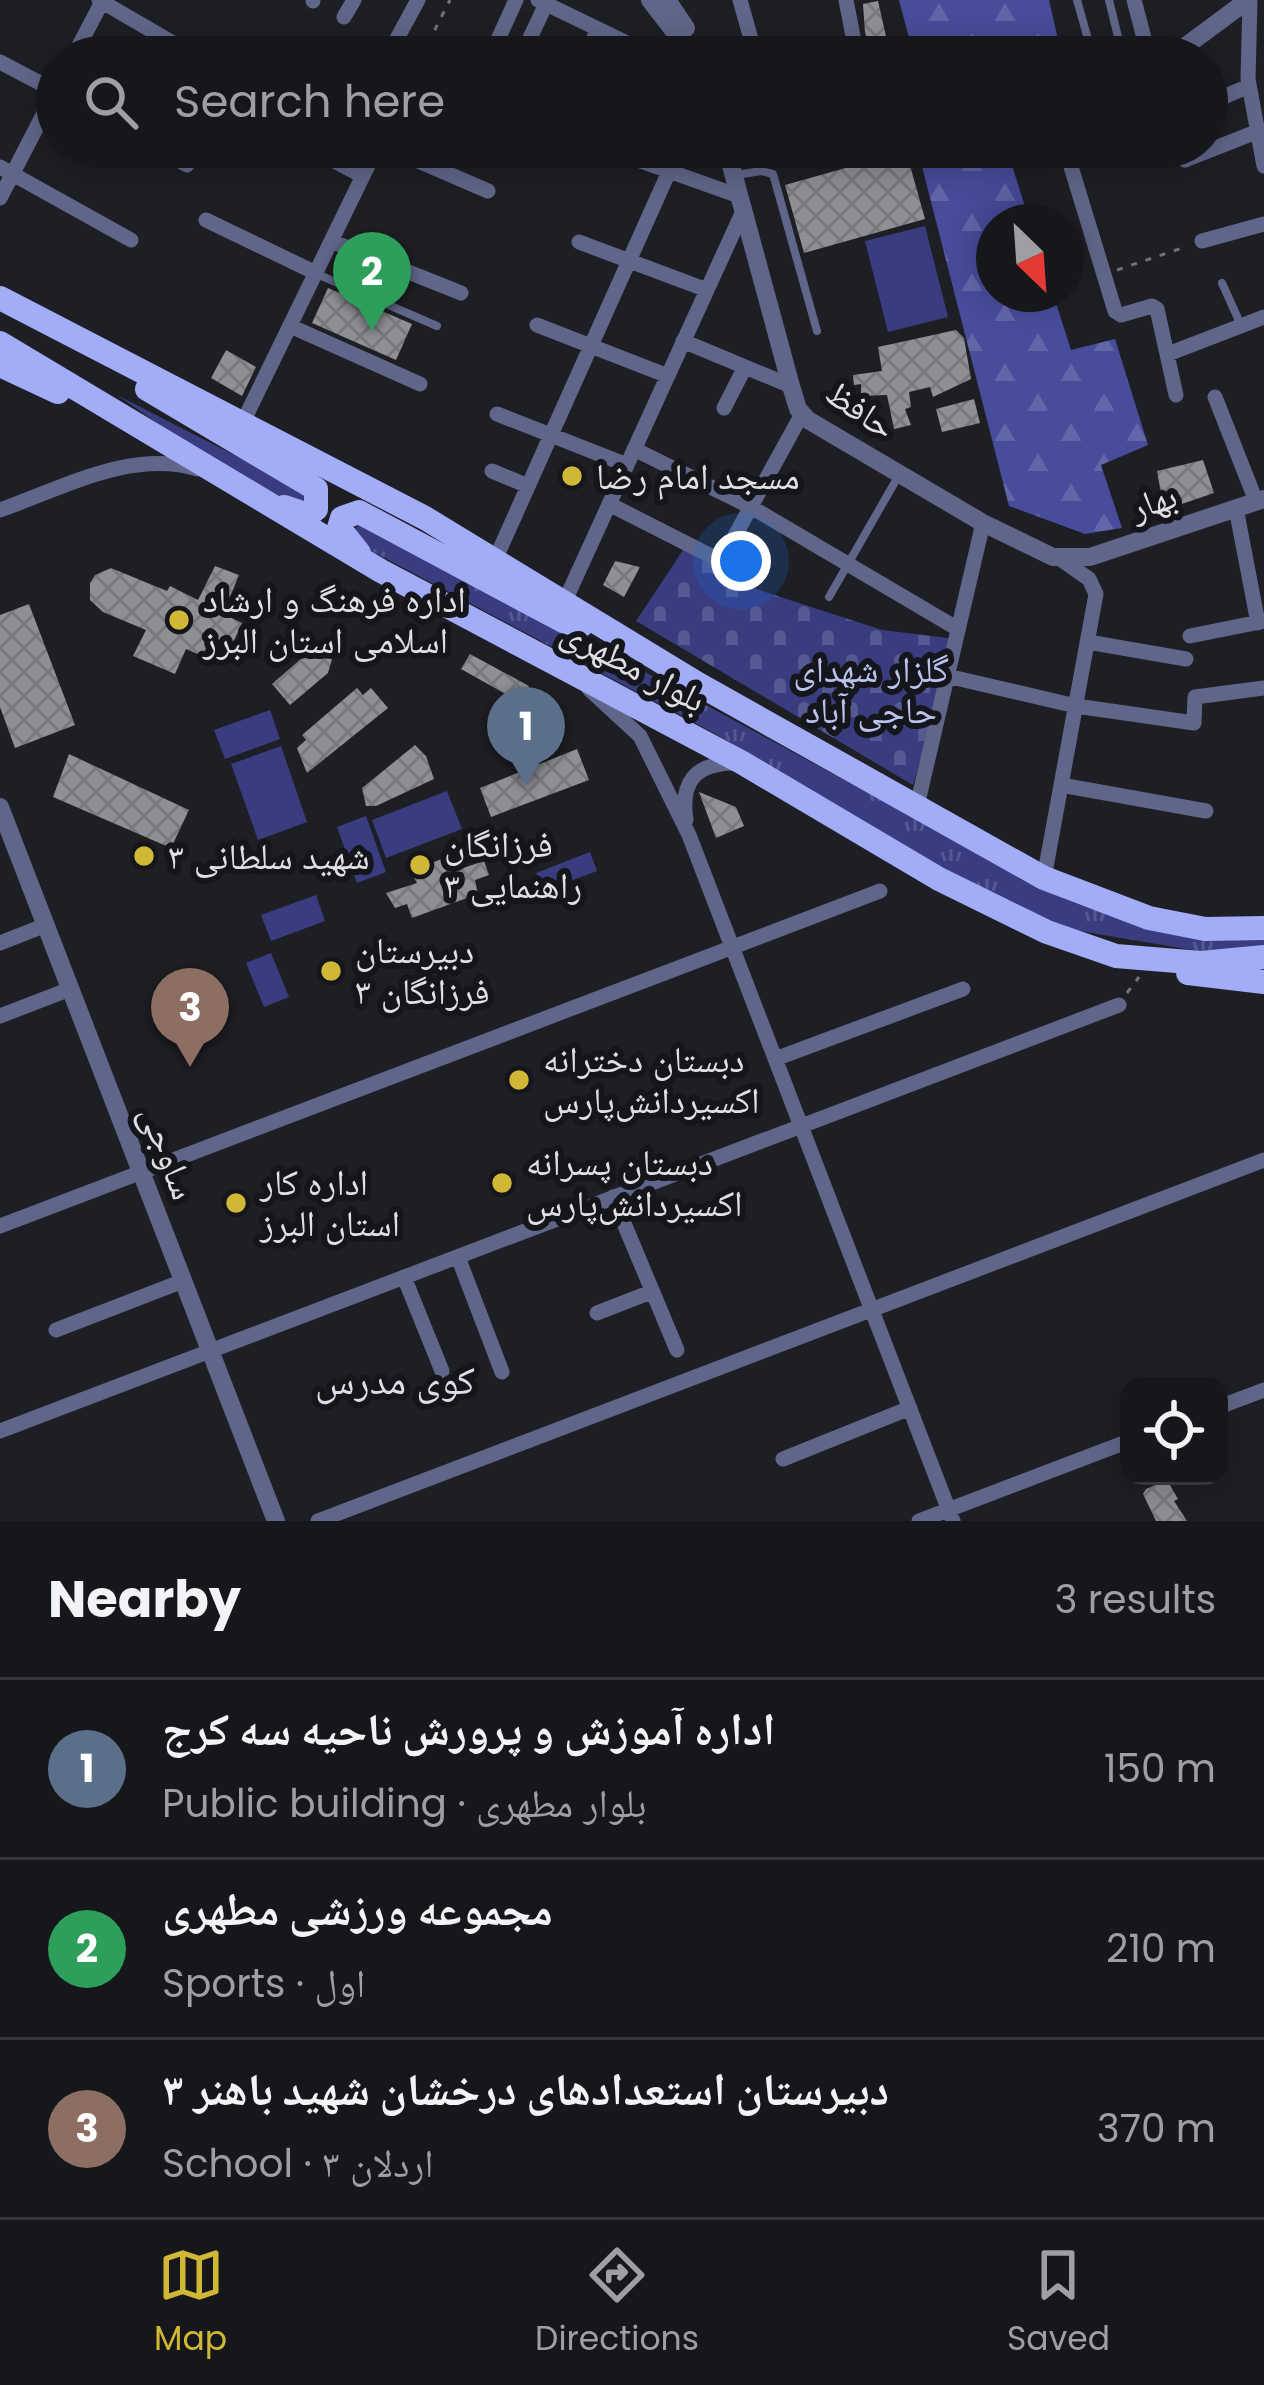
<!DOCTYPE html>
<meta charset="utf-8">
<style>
body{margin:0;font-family:Poppins,"Noto Naskh Arabic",sans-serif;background:#232428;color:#f1f3f6}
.controls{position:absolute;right:36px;bottom:36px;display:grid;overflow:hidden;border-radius:24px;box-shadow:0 6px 30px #0003}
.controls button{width:108px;height:108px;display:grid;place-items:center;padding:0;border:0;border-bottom:3px solid #35363a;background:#16171b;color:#f1f3f6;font:60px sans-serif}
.compass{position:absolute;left:976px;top:204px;width:108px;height:108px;border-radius:50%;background:#16171b;box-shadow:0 6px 30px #0003;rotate:155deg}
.you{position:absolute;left:741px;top:561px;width:42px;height:42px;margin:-30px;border:9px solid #fff;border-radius:50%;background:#1a73e8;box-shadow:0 0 0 18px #1a73e833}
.badge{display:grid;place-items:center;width:78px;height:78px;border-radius:50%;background:#d1b736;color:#fff;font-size:39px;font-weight:700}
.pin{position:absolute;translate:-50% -99px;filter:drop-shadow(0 3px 6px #0008)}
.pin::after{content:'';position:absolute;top:63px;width:42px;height:36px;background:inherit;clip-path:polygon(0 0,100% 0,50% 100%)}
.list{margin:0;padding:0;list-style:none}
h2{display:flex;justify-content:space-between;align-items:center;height:156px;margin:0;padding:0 48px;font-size:51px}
h2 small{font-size:39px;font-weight:400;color:#9e9fa3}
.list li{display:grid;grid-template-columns:78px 1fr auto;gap:36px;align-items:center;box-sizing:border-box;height:180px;padding:0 48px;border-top:3px solid #35363a}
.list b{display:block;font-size:45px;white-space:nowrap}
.list p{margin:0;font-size:39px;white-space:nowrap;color:#9e9fa3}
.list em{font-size:39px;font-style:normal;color:#9e9fa3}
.icon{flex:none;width:66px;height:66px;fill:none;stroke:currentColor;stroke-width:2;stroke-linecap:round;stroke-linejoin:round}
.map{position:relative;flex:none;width:1264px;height:1521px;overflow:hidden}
.search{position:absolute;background:#16171b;box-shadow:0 6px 30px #0003;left:36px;right:36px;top:36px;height:132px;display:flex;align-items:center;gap:30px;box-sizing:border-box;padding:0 42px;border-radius:66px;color:#9e9fa3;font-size:45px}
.sheet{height:696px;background:#16171b}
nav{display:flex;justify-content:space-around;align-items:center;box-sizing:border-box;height:168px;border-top:3px solid #35363a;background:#16171b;font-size:33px;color:#9e9fa3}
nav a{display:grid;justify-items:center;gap:6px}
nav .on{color:#d1b736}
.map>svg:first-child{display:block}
.grass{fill:url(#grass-tufts)}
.forest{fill:url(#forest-firs)}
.cemetery{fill:url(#cemetery-stones)}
.green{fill:#393d7f}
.building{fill:url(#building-cross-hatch)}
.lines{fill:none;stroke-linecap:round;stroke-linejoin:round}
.path{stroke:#727377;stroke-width:3;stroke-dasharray:6 9;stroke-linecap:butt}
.service{stroke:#606689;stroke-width:8}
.minor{stroke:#606689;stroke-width:15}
.tertiary{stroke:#606689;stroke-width:18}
.primary{stroke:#a2acf7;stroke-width:24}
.poi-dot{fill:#d1b736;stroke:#15161b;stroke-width:4.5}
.labels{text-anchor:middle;stroke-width:12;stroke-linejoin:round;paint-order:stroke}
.street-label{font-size:36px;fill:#dfe0e3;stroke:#15161b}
.poi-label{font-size:36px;fill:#dfe0e3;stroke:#15161b;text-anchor:start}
.park-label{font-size:36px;fill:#bac2ee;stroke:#15161b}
.neighbourhood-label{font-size:39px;fill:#dcdde4;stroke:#15161b}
</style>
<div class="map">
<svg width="1264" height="1521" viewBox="0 0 1264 1521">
<defs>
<pattern id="grass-tufts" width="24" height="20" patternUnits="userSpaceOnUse" patternTransform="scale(3)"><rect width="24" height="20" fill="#393d7f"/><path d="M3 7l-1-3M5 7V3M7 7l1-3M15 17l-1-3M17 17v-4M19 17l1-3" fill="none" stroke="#555991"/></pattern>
<pattern id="forest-firs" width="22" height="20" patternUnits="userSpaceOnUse" patternTransform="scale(3)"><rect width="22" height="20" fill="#474c9b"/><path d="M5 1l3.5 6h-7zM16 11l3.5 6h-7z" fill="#6166a9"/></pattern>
<pattern id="cemetery-stones" width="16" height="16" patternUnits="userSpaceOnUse" patternTransform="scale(3)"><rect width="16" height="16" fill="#393d7f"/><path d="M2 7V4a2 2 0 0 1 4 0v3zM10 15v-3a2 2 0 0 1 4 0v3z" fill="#555991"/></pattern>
<pattern id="building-cross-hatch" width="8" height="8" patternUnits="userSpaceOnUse" patternTransform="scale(3)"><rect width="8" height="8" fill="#8f9096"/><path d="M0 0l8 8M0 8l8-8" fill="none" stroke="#78797d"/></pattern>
</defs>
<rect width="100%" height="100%" fill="#1e1f24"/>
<path class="grass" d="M366 521 1062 898C1132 925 1189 936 1264 938V948L1198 951 1068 929 972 885 712 732 364 547 352 530Z"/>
<path class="forest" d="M899 0H1049L1062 57H914Z
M917 147H1006L1030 222H994V294H1053L1071 350 1115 339 1148 445 1101 465 1122 528 1085 534 1009 506Z"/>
<path class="cemetery" d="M687 544 721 561 713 575 882 630 956 639 913 785 636 621Z"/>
<path class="green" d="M925 226 948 317 888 332 865 241Z
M117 395 308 493 306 503 296 506 180 439Z
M270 710 280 739 225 759 214 730Z
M281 746 307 822 258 840 231 764Z
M447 791 462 829 386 858 372 820Z
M366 816 386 872 357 883 337 827Z
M590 852 597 871 543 891 536 873Z
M316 895 325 921 271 941 261 915Z
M271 953 289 997 264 1007 246 963Z"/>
<path class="building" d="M878 1 890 54 872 56 865 32 863 4Z
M906 151 925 219 804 253 785 185Z
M328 288 412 324 396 360 312 323Z
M956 330 964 338 971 379 933 397 930 387 909 392 911 407 905 409 911 425 894 429 887 395 861 396V384L854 385 853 375 882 371 878 347Z
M226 350 256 367 242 396 211 378Z
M974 399 980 423 942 432 936 409Z
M1203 460 1214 493 1164 510 1157 471Z
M615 561 640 567 624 597 603 585Z
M215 566 239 575 223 614 242 623 232 645 212 637 202 656 186 649 175 674 133 656 146 630 103 612 90 600V583L95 575 111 568 167 591 170 586 198 600Z
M29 604 75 725 15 748 0 707V615Z
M322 647 332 659 328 673 290 705 272 684 310 651 313 654Z
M470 654 529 686 520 702 461 669Z
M357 688 363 695 371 688 388 708 307 773 297 748 306 740 302 735Z
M415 745 426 756 434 779 376 806H366L362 788Z
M577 749 589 780 491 817 480 788Z
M69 754 189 810 171 848 53 797Z
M699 792 736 807 744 826 716 838Z
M447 857 454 871 484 861 489 875 475 880 478 894 412 918 407 904 395 908 386 893 417 883 410 871Z
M1167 1480 1178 1499 1174 1501 1187 1521H1156L1143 1494 1146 1489Z"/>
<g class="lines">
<path class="path" d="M421 57 450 0
M1117 270 1188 246
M1127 993 1139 977"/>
<path class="service" d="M1077 0 1093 57
M1109 0 1123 57
M736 175 761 171 773 174 817 331
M317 274 437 326
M1222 283 1240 323
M829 597 899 475"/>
<path class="minor" d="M99 0 197 57
M538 0 656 57
M740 0 756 57
M846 0 857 57
M1134 0 1149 57
M1250 0 1248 79 1264 166
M313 1V0
M344 17 354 0
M73 57 103 0
M387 57 418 0
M490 57 516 0
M521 57 546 4
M585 57 598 29
M0 62 57 92
M1207 104 1249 86
M154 147 187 165
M308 147 363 176
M386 147 488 191
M601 147 739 196
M1065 147 1115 311 1121 315 1152 306 1157 309 1176 395
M1185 160 1256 132
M1069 162 1105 147
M0 167 131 240
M0 198 57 88
M206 220 316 273
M331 241 461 293
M1202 241 1264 224
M579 242 707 290
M537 325 668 376
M290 326 420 384
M683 341 791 386
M1168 354 1264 317
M1215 397 1256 501
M724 408 745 367
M497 414 627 465
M243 422 377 147
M634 449 751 507 958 629
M492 471 528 486
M609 504 721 561 802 414
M1236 508 1258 623
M0 510C63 488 131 449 198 469
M495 560 680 147
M564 603 744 209
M1190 636 1264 621
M1088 642 1186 659
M947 676 1076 706 1194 723 1195 697 1264 688
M589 689 640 736 689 835 953 1521
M1061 785 1206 811
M917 806 983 523
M686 820C680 781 696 764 733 763
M1044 878 1096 594 1089 579 1062 560
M0 943 46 925
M0 1016 70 989
M775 1059 963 989
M613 1197 677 1350
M0 1226 880 891
M458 1257 502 1372
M404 1277 442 1371
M597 1313 651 1292
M56 1330 183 1281
M1219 1407 1264 1390
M0 1431 1119 1005
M783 1459 910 1408
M318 1521 1264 1160
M919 1521 1129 1441"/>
<path class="tertiary" d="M650 0 694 57
M667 0 686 28
M1171 57 1248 0
M726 147 791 386 798 409 808 420 983 523 1053 557H1090L1264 499
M0 807 276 1521"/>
<path class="primary" d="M0 298 425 518 698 684 1044 878 1149 918 1205 929 1264 928
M0 343 381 571 741 762 939 879 1047 932 1116 956 1201 963 1264 957
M0 365 58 392
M147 389 316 489V509L308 515 284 507
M359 553 339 528 342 518 359 512 565 622 582 625
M1188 973 1264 982"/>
</g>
<g class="poi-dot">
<circle cx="572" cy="476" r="12"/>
<circle cx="179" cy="620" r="12"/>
<circle cx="144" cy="856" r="12"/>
<circle cx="420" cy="865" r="12"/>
<circle cx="331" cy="971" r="12"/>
<circle cx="519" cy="1080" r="12"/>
<circle cx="502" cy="1183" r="12"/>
<circle cx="236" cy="1203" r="12"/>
</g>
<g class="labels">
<g class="street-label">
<text transform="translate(861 409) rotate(34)" y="13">حافظ</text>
<text transform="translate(1153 501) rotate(-19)" y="13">بهار</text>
<text transform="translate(634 665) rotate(28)" y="13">بلوار مطهری</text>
<text transform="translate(169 1152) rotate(69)" y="13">ساوجی</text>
</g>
<g class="poi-label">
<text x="596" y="489">مسجد امام رضا</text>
<text x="203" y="612">اداره فرهنگ و ارشاد<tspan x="203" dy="41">اسلامی استان البرز</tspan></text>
<text x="444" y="857">فرزانگان<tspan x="444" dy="41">۳ راهنمایی</tspan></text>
<text x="168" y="869">شهید سلطانی ۳</text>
<text x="355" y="963">دبیرستان<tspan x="355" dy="41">فرزانگان ۳</tspan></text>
<text x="543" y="1072">دبستان دخترانه<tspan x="543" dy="41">اکسیردانش‌پارس</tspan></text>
<text x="526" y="1175">دبستان پسرانه<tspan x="526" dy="41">اکسیر‌دانش‌پارس</tspan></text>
<text x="260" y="1195">اداره کار<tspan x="260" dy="41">استان البرز</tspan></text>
</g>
<g class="park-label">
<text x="871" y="682">گلزار شهدای<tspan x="871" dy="41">حاجی آباد</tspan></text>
</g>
<g class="neighbourhood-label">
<text x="395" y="1394">کوی مدرس</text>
</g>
</g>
</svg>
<div class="controls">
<button><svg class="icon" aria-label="locate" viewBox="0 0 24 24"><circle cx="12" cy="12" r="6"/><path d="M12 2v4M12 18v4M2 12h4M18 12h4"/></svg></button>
</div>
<svg class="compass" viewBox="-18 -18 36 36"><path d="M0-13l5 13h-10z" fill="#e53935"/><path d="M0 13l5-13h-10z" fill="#9e9fa3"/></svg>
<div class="you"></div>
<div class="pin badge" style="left:526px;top:786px;background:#5c6f8a">1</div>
<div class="pin badge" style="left:372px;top:331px;background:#2e9e5b">2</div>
<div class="pin badge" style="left:190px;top:1067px;background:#8d6e63">3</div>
<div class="search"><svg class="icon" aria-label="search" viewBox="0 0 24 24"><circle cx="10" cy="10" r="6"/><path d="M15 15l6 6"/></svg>Search here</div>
</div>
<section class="sheet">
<h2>Nearby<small>3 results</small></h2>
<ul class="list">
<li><span class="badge" style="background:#5c6f8a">1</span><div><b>اداره آموزش و پرورش ناحیه سه کرج</b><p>Public building · بلوار مطهری</p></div><em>150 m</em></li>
<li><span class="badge" style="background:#2e9e5b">2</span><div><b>مجموعه ورزشی مطهری</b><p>Sports · اول</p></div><em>210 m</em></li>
<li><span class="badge" style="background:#8d6e63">3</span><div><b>دبیرستان استعدادهای درخشان شهید باهنر ۳</b><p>School · اردلان ۳</p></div><em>370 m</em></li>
</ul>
</section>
<nav>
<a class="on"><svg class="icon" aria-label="map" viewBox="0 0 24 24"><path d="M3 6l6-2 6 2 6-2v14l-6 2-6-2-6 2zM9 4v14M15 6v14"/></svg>Map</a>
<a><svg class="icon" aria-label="directions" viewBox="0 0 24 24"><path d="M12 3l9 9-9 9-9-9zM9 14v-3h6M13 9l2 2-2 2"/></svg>Directions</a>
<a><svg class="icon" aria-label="saved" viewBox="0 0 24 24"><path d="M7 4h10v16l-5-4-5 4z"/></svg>Saved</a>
</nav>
